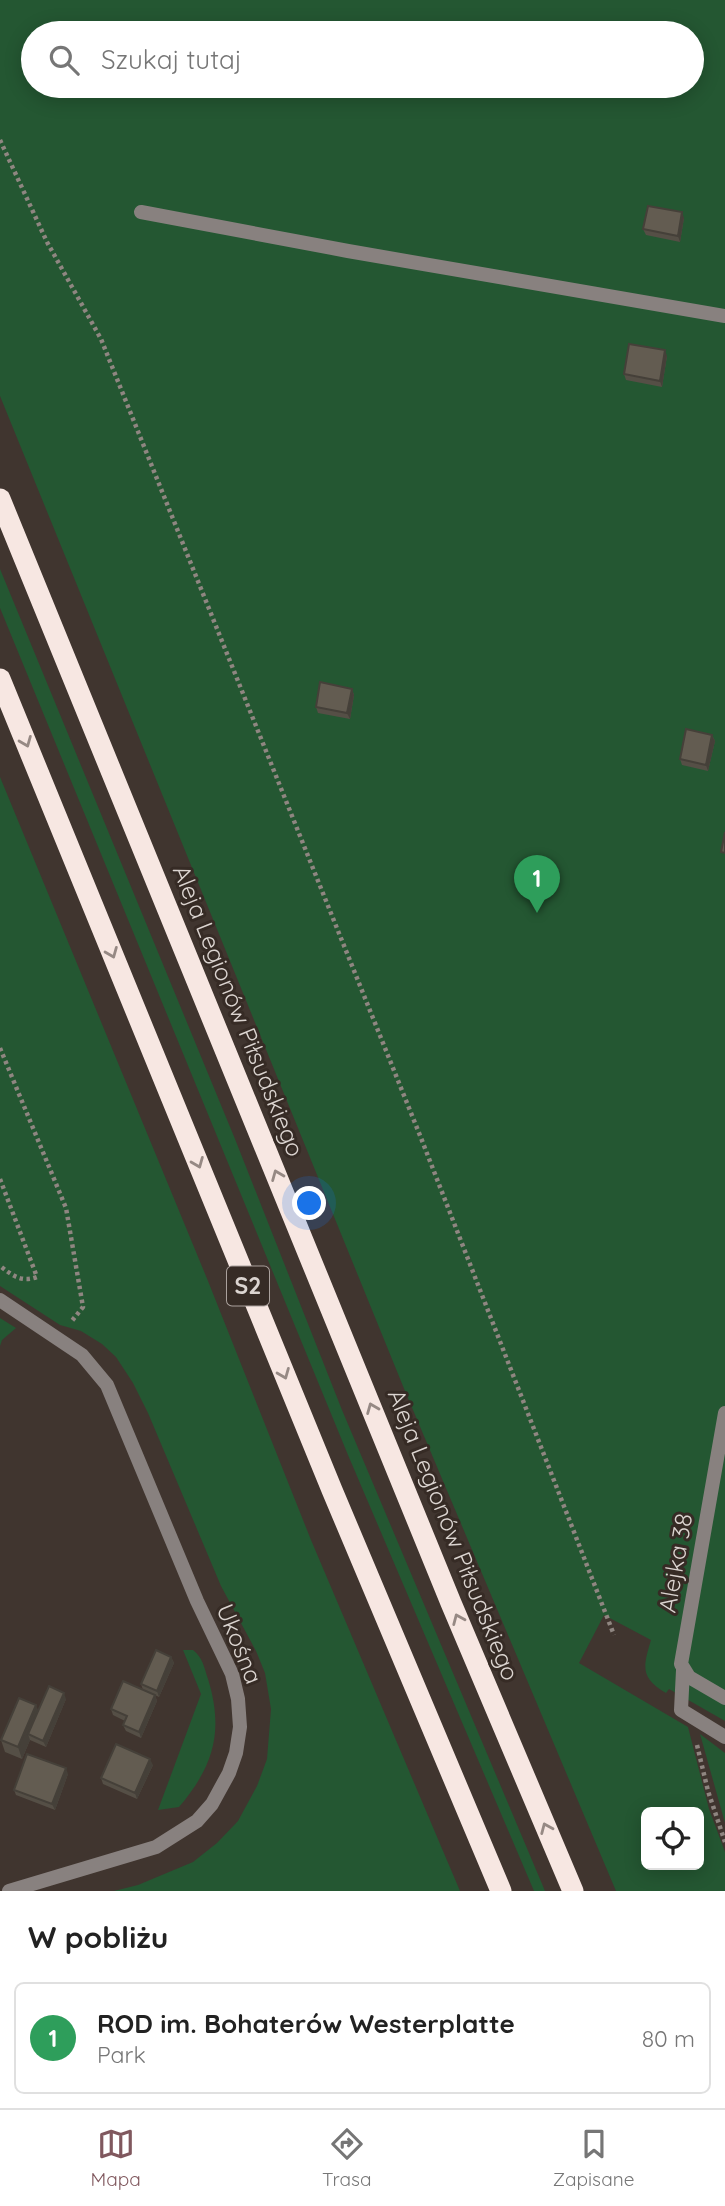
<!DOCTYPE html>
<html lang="pl">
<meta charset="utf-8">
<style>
body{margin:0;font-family:Quicksand,sans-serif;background:#f6f6f6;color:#222}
.controls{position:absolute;right:21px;bottom:21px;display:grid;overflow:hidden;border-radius:10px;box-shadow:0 4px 18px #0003}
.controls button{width:63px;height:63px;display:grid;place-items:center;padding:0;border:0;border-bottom:2px solid #e0e0e0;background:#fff;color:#222;font:35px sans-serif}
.you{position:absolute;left:310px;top:1204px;width:24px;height:24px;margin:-18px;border:5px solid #fff;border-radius:50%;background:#1a73e8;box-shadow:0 0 0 10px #1a73e833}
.badge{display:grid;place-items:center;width:46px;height:46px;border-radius:50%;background:#80585e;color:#fff;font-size:23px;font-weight:700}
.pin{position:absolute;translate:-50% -58px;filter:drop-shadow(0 2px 4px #0008)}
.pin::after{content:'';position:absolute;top:37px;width:24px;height:21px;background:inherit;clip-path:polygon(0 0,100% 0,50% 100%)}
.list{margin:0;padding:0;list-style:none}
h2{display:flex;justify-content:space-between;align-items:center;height:91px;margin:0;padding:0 28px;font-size:30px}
h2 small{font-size:23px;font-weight:400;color:#767676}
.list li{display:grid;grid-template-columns:46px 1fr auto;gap:21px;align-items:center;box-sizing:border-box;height:112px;margin:0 14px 14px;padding:0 14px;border:2px solid #e0e0e0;border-radius:10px}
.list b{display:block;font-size:26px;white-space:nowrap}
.list p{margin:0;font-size:23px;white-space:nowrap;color:#767676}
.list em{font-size:23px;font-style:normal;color:#767676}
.icon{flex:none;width:38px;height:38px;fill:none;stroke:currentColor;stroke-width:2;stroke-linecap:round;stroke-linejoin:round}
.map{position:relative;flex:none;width:725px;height:1891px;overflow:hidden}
.search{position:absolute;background:#fff;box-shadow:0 4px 18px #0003;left:21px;right:21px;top:21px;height:77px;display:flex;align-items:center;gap:18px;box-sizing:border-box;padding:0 24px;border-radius:38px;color:#767676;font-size:26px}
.sheet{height:217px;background:#fff}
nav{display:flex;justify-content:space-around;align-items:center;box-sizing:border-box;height:98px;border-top:2px solid #e0e0e0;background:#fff;font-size:19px;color:#767676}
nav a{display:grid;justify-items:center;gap:4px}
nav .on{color:#80585e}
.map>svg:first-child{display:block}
.green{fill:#245732;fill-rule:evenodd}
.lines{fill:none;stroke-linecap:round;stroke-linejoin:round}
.path{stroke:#8f8681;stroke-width:4.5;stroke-dasharray:3.5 3.5;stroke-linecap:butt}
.lane{stroke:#88817f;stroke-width:14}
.street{stroke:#88817f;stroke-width:14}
.highway{stroke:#f7e7e2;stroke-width:21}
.wall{fill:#554f46}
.shaded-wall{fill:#454039}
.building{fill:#635c51;stroke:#454039;stroke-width:2}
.oneway{stroke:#968984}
.labels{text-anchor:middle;stroke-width:6;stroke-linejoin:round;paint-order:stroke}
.shield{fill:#362b25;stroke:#aaa19d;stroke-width:2}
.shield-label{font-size:23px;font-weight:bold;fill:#dbd4d0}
.street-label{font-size:24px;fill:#dbd4d0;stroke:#362b25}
</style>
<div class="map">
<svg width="725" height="1891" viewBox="0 0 725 1891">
<rect width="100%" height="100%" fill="#40352f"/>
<path class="green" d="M0 0H725V1721L669 1689 666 1693C640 1678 643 1667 651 1640L604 1615 579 1663 688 1727 709 1809 725 1852V1891H616L405 1391 0 396ZM33 33H692V86H33ZM646 1812H699V1865H646Z
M0 569 235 1139 342 1410 545 1891H534L348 1455 0 608Z
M0 777 208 1281 311 1540 460 1891H114L138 1885 193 1862 217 1843 238 1821 257 1786 267 1759 271 1709 265 1673 256 1651 221 1586 148 1413 133 1383 116 1357 102 1344 81 1331 60 1325 0 1286Z
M0 1318 16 1328 2 1340 0 1346Z
M183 1650H193C203 1658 204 1667 208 1679 224 1731 214 1766 179 1807L158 1810 201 1694Z
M700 1734 725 1753V1823Z"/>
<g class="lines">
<path class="path" d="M0 140 47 242 101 339 421 1138 614 1635
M0 1048 66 1208 83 1307 71 1322
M0 1179 37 1277C21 1283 12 1275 0 1266
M697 1745 708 1791 725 1842"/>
<path class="lane" d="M141 212 348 251 725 316
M725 1413 681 1664 689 1677 725 1698
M683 1670 681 1710 725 1737"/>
<path class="street" d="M0 1300 82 1355 107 1385 197 1601 232 1674 238 1699 240 1727 236 1753 229 1773 212 1804 197 1821 156 1847 9 1891"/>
<path class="highway" d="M0 499 451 1603 573 1891
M0 679 332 1490 501 1891"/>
</g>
<path class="wall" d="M684 218 680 242 646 235 643 229Z
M667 356 662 387 626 380 624 374Z
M352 689 354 695 350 719 318 713 316 707Z
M712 735 715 741 708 771 682 765 680 759Z
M171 1657 174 1663 159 1697 155 1695 157 1701 141 1738 126 1731 123 1725 125 1721 113 1715 111 1709 143 1690 141 1684Z
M66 1699 46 1747 30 1740 22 1759 5 1752 1 1740 38 1711Z
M153 1765 137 1799 103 1784 101 1778Z
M68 1774 55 1810 16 1795 14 1790Z"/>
<path class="shaded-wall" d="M682 212 684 218 680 242 678 236Z
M665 350 667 356 662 387 660 381Z
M352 689 354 695 350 719 347 713Z
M712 735 715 741 708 771 706 765Z
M171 1657 174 1663 159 1697 157 1691Z
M64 1693 66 1699 46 1747 43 1741Z
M155 1695 157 1701 141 1738 139 1732Z
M36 1705 41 1717 28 1734 30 1740 22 1759 18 1747Z
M150 1759 153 1765 137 1799 135 1793Z
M66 1768 68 1774 55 1810 52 1804Z"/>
<path class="building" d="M648 206 682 212 678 236 643 229Z
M629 344 665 350 660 381 624 374Z
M320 682 352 689 347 713 316 707Z
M686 729 712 735 706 765 680 759Z
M725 832V853L721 852Z
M156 1650 171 1657 157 1691 141 1684Z
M123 1681 155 1695 139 1732 123 1725 127 1716 111 1709Z
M49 1686 64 1693 43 1741 28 1734Z
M19 1698 36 1705 18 1747 1 1740Z
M116 1744 150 1759 135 1793 101 1778Z
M27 1754 66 1768 52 1804 14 1790Z"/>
<defs><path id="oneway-chevron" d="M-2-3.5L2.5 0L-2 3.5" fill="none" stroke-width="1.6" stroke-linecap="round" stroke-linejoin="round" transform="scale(1.75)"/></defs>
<g class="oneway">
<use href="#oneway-chevron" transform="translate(26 742) rotate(68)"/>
<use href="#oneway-chevron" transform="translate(112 953) rotate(68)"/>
<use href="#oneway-chevron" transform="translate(198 1163) rotate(68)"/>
<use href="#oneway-chevron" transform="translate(277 1175) rotate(-112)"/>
<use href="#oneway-chevron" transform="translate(284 1374) rotate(68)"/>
<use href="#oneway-chevron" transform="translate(372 1408) rotate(-112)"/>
<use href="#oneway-chevron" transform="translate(458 1619) rotate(-113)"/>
<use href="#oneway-chevron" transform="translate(546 1828) rotate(-113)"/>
</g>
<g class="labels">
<rect class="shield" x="227" y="1266.5" width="42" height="39" rx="5"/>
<g class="shield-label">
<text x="248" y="1294">S2</text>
</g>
<g class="street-label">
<text transform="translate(238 1011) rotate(68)" y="8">Aleja Legionów Piłsudskiego</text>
<text transform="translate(453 1535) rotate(68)" y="8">Aleja Legionów Piłsudskiego</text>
<text transform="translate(676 1563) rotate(-80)" y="8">Alejka 38</text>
<text transform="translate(239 1644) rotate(68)" y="8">Ukośna</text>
</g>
</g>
</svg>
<div class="controls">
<button><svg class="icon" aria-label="locate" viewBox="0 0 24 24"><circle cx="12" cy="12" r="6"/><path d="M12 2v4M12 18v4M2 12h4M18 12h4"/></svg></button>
</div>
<div class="you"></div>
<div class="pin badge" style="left:537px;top:913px;background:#2e9e5b">1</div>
<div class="search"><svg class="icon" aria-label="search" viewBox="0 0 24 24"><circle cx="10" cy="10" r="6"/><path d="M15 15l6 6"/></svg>Szukaj tutaj</div>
</div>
<section class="sheet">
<h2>W pobliżu<small></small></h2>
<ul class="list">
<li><span class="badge" style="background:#2e9e5b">1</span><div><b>ROD im. Bohaterów Westerplatte</b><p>Park</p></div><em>80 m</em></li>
</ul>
</section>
<nav>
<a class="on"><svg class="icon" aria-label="map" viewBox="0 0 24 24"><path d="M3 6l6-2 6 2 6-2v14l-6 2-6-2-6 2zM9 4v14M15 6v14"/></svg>Mapa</a>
<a><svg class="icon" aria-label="directions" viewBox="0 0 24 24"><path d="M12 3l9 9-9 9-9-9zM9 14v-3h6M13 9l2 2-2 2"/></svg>Trasa</a>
<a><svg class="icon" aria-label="saved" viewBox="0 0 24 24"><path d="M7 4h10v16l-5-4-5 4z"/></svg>Zapisane</a>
</nav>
